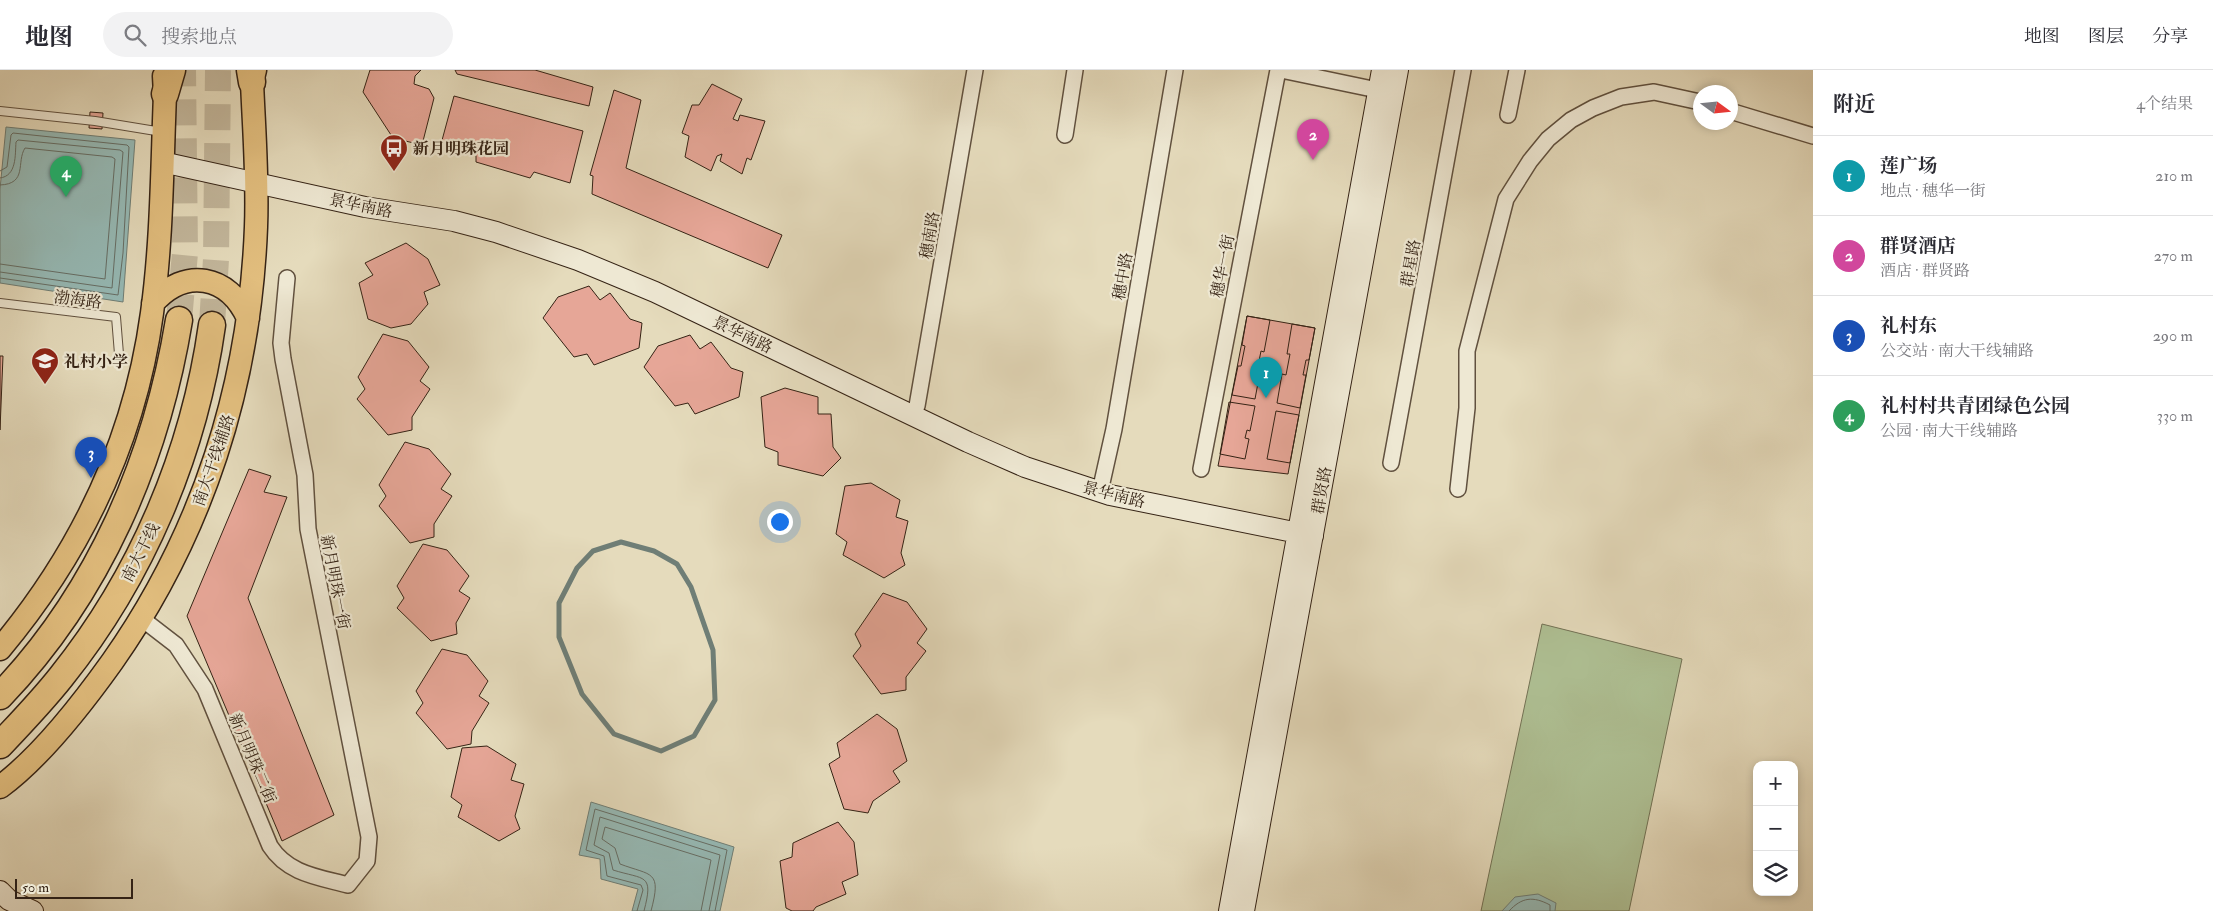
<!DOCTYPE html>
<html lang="zh">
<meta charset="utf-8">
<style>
body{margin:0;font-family:"IM FELL Double Pica","Noto Serif SC",serif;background:#f2f2f3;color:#2b2b33}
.controls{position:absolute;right:15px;bottom:15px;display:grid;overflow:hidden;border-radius:10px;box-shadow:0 2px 8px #0003}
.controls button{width:45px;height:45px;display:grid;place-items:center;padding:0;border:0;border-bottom:1px solid #e1e1e2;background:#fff;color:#2b2b33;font:25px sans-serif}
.compass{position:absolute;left:1693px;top:15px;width:45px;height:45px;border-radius:50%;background:#fff;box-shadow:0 2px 8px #0003;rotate:105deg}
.scale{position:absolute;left:15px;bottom:12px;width:118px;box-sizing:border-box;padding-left:5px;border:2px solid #352315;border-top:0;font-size:14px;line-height:18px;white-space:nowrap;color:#352315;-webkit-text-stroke:4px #eee8d3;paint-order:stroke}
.you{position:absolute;left:779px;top:451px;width:18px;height:18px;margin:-12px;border:4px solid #fff;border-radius:50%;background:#1a73e8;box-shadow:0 0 0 8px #1a73e833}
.badge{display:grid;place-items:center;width:32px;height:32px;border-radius:50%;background:#b45309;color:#fff;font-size:16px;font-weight:700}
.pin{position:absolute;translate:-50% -41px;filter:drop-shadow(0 1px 2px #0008)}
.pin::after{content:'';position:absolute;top:26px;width:18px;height:15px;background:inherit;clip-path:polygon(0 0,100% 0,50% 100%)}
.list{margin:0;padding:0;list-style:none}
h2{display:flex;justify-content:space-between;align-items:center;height:65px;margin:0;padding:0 20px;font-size:21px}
h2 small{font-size:16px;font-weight:400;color:#7c7c81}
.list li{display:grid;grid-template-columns:32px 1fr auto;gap:15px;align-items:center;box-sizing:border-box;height:80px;padding:0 20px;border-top:1px solid #e1e1e2}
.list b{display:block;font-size:19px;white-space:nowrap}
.list p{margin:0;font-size:16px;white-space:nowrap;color:#7c7c81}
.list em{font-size:16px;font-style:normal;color:#7c7c81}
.icon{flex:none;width:28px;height:28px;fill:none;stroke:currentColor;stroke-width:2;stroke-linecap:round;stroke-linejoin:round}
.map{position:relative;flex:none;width:1813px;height:841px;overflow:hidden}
header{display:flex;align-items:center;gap:30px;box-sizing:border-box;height:70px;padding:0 25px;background:#fff;border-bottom:1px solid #e1e1e2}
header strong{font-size:24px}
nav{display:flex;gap:28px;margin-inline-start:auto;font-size:18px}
.search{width:350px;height:45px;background:#f2f2f3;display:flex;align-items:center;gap:12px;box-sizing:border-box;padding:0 18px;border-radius:28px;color:#7c7c81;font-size:19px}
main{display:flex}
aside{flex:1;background:#fff}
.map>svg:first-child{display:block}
.green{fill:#afc195;stroke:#727255}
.water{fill:#96bab6;stroke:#6f7e76}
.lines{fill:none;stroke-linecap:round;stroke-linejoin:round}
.shore{stroke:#666e66;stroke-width:1}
.stream{stroke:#6f7e76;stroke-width:5}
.building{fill:#e6a697;stroke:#352315}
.highway-tunnel{stroke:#c2b69b;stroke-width:26;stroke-dasharray:26 13;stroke-linecap:butt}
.lane-casing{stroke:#61513f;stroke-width:10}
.street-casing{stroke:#61513f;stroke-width:18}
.secondary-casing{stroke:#352315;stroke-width:22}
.primary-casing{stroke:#352315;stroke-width:25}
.highway-casing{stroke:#352315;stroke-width:29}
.lane{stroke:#eee8d3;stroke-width:8}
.street{stroke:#eee8d3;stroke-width:15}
.secondary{stroke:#eee8d3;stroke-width:20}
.primary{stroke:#e2be7e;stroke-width:22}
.highway{stroke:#e2be7e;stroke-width:26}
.labels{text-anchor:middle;stroke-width:4.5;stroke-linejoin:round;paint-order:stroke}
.poi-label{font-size:16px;font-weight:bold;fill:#352315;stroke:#eee8d3;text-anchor:start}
.street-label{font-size:16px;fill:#352315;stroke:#eee8d3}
</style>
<header>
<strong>地图</strong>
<div class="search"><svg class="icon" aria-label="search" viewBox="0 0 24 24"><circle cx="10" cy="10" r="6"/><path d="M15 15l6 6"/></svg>搜索地点</div>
<nav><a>地图</a><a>图层</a><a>分享</a></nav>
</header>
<main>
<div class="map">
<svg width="1813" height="841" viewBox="0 0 1813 841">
<rect width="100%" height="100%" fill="#e5dbbc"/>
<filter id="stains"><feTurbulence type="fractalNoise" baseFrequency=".004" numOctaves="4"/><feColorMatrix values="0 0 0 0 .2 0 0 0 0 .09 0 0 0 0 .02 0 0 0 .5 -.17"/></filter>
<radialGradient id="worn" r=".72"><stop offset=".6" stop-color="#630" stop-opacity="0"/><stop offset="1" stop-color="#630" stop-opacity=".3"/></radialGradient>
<path class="green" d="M1542 554 1682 589 1629 841H1481Z"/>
<path class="water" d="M6 57 135 70 123 232 0 213V119Z
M591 732 734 777 720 841H632L638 819 601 809 600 789 579 785Z
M1538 824 1556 833 1555 841H1502L1515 827Z"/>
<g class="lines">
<path class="shore" d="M0 101 7 97 11 65 13 63 127 75 129 77 123 183 118 225 0 208
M0 108C17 106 15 85 16 72L18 70 120 80 123 82 112 218 0 202
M0 115C28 114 16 92 25 78L112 87 115 89 105 209 0 194
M637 841 643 820 641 815 607 806 604 786 586 780 595 739 727 780 715 841
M644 841C654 803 645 810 613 800L609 783 594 775 600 747 720 785 709 841
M651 841C662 800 652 806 620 794L615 778 602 769 605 757 711 790 701 841
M1509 841C1522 827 1533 826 1550 835V841"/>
<path class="stream" d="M621 472 654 481 677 494 691 517 713 580 715 630 694 666 661 681 614 664 582 624 559 567V533L577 498 593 481Z"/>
</g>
<path class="building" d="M370 0H421L415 6 414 14 429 19 434 28 422 75 393 68 363 22Z
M455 0H535L593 17 589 36 457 4Z
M712 14 742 29 733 49 738 51 740 45 765 51 751 90 747 88 742 104 720 91 722 84 717 86 711 101 685 87 689 66 682 63 692 35H699Z
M614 20 641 30 626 98 782 165 768 198 592 124 593 106 590 105Z
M454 26 583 61 570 113 534 102 530 108 476 92V82L441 74Z
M90 42 103 43 102 59 89 58Z
M406 173 428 189 440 215 424 222 428 234 411 254 391 258 368 249 359 213 373 205 365 193Z
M589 216 600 230 610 223 630 249 642 253 639 278 594 295 587 284 574 287 543 248 558 227Z
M1247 246 1315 258 1288 404 1218 396Z
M1247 246 1270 250 1264 282 1261 281 1258 296 1261 297 1255 329 1232 325 1238 296H1241L1245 276 1242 275Z
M1292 254 1315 258 1309 290H1306L1303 305H1306L1300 338 1277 333 1282 304 1286 305 1290 284H1287Z
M383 264 408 271 429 297 420 311 430 319 412 347V360L388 365 357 329 365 319 358 307Z
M690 265 700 279 711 272 731 298 743 302 739 327 695 344 688 333 675 336 644 297 658 276Z
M0 286H3L0 360Z
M785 318 818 327V344H831L833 377 841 388 823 406 778 395V382L765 377 761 327Z
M1229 332 1255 336 1250 361 1247 360 1245 368 1249 369 1245 389 1220 384Z
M1276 341 1299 345 1290 393 1267 389Z
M405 372 429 379 451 404 441 419 452 426 434 454V467L410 473 379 436 386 426 379 415Z
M249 399 271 406 264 422 287 427 248 528 334 745 282 771 187 546Z
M871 413 900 430 896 447 908 451 901 483 905 495 884 508 843 485 847 472 836 464 845 416Z
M423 474 447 480 469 506 459 521 470 528 456 553 457 564 431 571 397 538 404 528 397 516Z
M883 523 907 532 927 559 917 573 926 581 906 607V620L881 624 853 586 861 576 855 564Z
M442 579 467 585 488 611 479 626 489 633 472 661 471 674 447 679 416 643 423 633 416 621Z
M877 644 897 659 907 691 893 701 900 712 873 731 868 743 844 739 829 694 840 687 837 673Z
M487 676 516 694 511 710 524 714 515 746 520 759 499 771 458 747 462 735 451 727 462 678Z
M838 752 854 772 858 805 842 812 846 824 816 837 813 841H792L786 838 780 791 792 787 793 773Z"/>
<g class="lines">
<path class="highway-tunnel" d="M179 250 185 183 183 0
M212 255 216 189 218 0"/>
<g class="lane-casing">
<path id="lane" d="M0 41 95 51 162 62
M0 233 116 247 119 284"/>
</g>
<g class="street-casing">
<path id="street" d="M1281 0 1382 21
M1730 41 1813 66
M1508 45 1517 0
M1065 65 1075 0
M917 336 975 0
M1391 393 1463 0
M1201 399 1278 0
M1101 417 1114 359 1175 0
M1458 419 1467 338V281L1506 129 1530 91 1548 69 1571 50 1593 38 1621 27 1654 22 1700 32
M141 548 176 575 205 619 270 776C288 804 318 807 348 815L367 791 369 767 308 459 305 405 283 289 281 273 287 208"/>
</g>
<g class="secondary-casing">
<path id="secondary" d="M162 92 365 137 454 151 496 162 578 190 655 222 968 372 1025 397 1110 425 1313 466
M0 821 9 830 33 841
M1229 841 1382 0
M1244 841 1398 0"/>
</g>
<g class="primary-casing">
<path id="primary" d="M153 233C185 197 228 205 248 248
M0 579C81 482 135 369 152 243 162 171 162 97 165 24L164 6
M0 717C41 687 82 634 112 592 203 463 250 315 256 157 258 109 254 60 252 12L255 0"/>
</g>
<g class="highway-casing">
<path id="highway" d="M250 0 252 12
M165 24 172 0
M0 626C99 523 156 390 179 250
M0 675C21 653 42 631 61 607 142 506 194 383 212 255"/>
</g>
<use href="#lane" class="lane"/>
<use href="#street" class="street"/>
<use href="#secondary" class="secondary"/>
<use href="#primary" class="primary"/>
<use href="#highway" class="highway"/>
</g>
<defs>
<g id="bus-pin" transform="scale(1.4375)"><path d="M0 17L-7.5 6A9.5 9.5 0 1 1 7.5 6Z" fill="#8f2418" stroke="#eee8d3"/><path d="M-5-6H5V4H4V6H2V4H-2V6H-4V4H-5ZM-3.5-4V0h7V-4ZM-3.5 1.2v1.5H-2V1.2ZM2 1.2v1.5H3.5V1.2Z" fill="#fff"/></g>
<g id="school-pin" transform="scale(1.4375)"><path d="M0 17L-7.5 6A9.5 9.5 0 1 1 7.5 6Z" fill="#8f2418" stroke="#eee8d3"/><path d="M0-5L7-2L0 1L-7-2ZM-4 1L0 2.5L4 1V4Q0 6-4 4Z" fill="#fff"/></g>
</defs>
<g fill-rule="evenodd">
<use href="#bus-pin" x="394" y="78"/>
<use href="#school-pin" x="45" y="291"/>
</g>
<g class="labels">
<g class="poi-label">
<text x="413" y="84">新月明珠花园</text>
<text x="64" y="297">礼村小学</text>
</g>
<g class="street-label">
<text transform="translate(361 135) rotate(12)" y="6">景华南路</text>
<text transform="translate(929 165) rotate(-80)" y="6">穗南路</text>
<text transform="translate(1410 193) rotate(-80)" y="6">群星路</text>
<text transform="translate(1222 196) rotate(-79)" y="6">穗华一街</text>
<text transform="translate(1122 206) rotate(-80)" y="6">穗中路</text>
<text transform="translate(78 229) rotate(7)" y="6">渤海路</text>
<text transform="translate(743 264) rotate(26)" y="6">景华南路</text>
<text transform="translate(213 390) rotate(-71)" y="6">南大干线辅路</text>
<text transform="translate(1321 420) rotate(-80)" y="6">群贤路</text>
<text transform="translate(1114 424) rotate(14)" y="6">景华南路</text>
<text transform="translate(140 482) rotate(-63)" y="6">南大干线</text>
<text transform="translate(336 512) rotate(79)" y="6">新月明珠一街</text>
<text transform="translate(253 688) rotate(67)" y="6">新月明珠二街</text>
</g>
</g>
<rect width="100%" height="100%" filter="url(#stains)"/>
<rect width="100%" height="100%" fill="url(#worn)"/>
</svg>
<div class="controls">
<button>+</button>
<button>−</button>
<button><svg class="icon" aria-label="layers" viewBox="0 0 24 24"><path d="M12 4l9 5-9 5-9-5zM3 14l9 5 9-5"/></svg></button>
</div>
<svg class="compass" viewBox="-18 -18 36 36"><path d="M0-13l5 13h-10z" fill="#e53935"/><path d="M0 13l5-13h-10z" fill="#7c7c81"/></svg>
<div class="scale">50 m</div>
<div class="you"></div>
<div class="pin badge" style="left:1266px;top:328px;background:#0f9aa8">1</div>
<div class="pin badge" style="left:1313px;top:90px;background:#d1479c">2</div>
<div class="pin badge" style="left:91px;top:408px;background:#1a4fb4">3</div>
<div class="pin badge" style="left:66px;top:127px;background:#2e9e5b">4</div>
</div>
<aside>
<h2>附近<small>4个结果</small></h2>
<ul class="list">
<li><span class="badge" style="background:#0f9aa8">1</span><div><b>莲广场</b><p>地点 · 穗华一街</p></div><em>210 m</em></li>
<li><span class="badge" style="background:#d1479c">2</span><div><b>群贤酒店</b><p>酒店 · 群贤路</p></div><em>270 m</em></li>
<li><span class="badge" style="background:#1a4fb4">3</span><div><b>礼村东</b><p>公交站 · 南大干线辅路</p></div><em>290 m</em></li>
<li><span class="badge" style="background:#2e9e5b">4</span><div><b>礼村村共青团绿色公园</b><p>公园 · 南大干线辅路</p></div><em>330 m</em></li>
</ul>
</aside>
</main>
